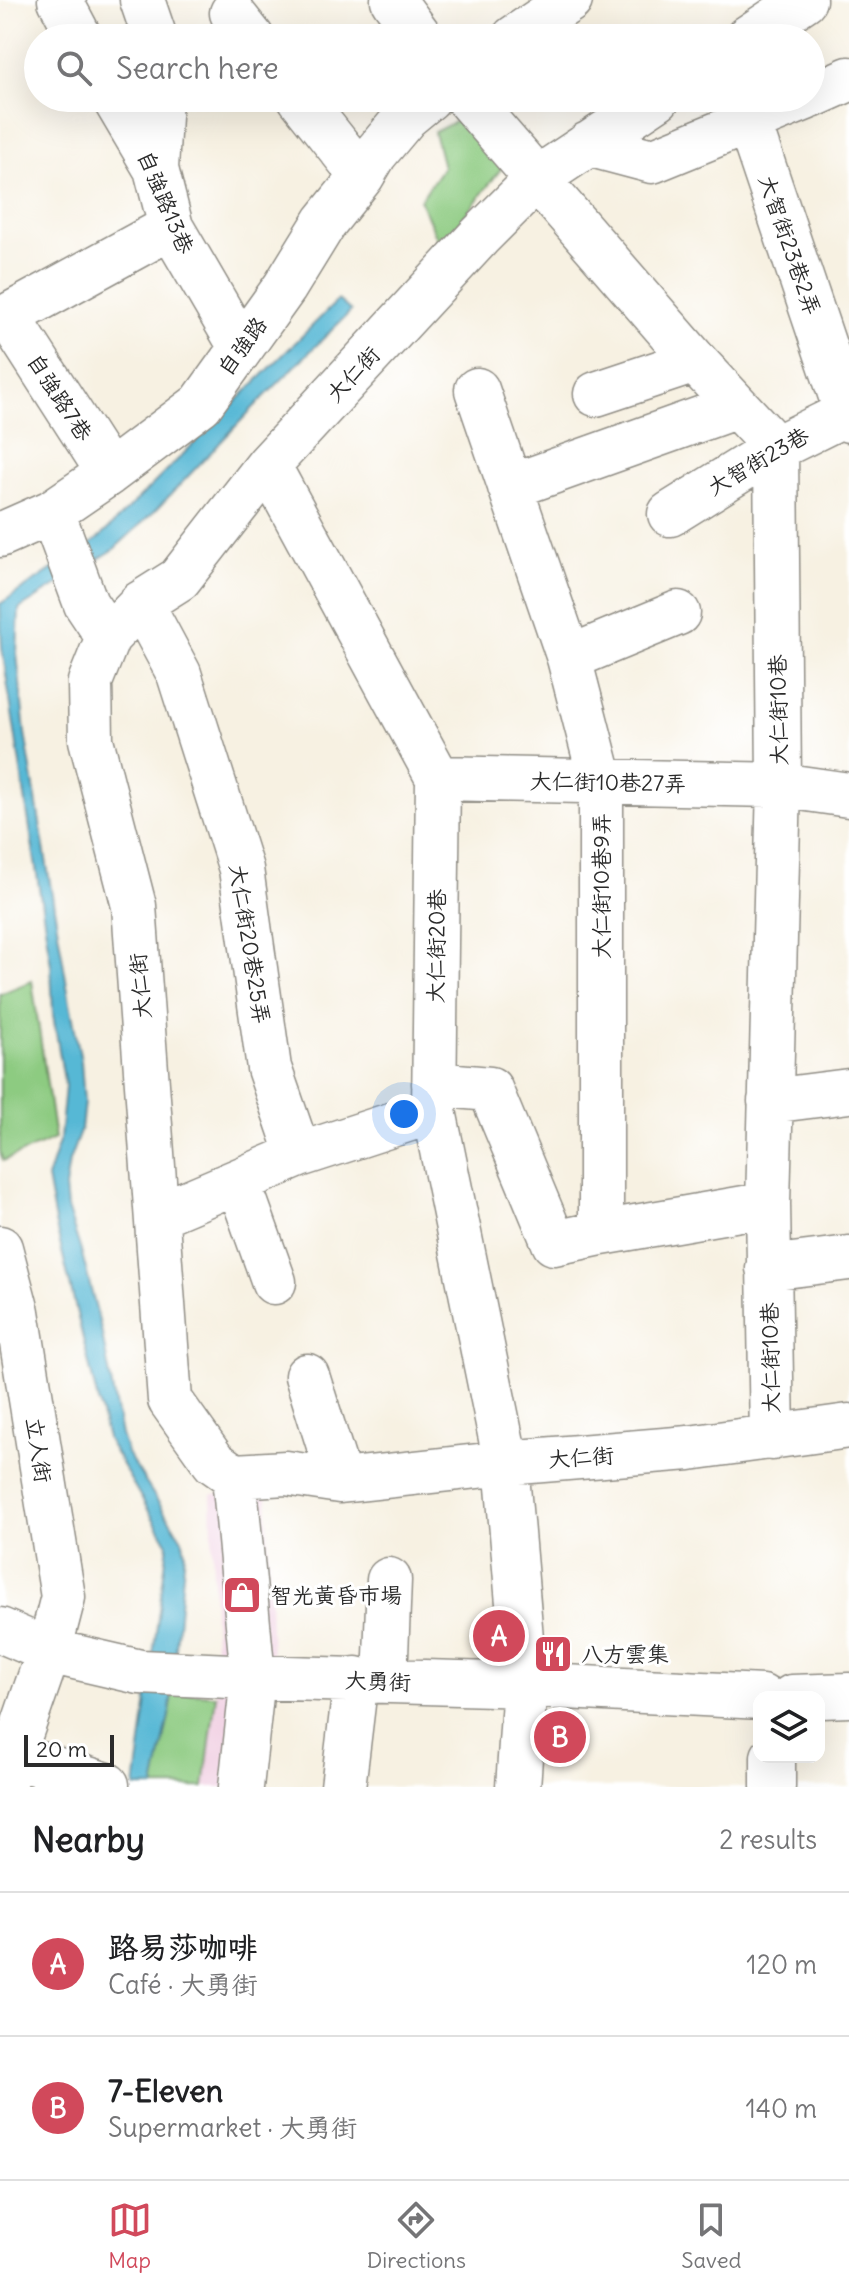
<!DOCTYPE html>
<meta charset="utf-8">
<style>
body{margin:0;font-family:Delius,"LXGW WenKai TC",sans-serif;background:#f6f6f6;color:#202124}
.controls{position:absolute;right:24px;bottom:24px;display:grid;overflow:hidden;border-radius:16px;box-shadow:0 8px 32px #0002}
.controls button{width:72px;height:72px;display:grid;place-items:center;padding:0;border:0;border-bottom:2px solid #e0e0e0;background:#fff;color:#202124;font:40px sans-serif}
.scale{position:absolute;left:24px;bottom:20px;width:90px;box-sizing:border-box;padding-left:8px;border:4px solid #2b2b2b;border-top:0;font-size:22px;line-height:28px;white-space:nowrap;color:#2b2b2b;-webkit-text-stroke:6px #fff;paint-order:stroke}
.you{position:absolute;left:404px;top:1114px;width:28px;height:28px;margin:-20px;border:6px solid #fff;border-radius:50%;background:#1a73e8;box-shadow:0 0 0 12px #1a73e833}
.badge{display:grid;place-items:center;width:52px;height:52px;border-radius:50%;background:#d1495b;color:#fff;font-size:26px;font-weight:700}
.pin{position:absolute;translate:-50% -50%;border:4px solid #fff;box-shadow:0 2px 8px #0006}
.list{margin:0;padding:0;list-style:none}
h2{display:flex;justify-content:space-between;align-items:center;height:104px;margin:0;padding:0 32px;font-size:34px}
h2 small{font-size:26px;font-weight:400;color:#757577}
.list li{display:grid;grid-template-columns:52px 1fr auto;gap:24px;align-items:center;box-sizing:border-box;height:144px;padding:0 32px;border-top:2px solid #e0e0e0}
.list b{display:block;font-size:30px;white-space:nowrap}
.list p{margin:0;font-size:26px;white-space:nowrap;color:#757577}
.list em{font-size:26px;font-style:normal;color:#757577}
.icon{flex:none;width:44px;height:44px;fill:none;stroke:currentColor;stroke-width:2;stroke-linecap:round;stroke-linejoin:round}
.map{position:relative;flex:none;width:849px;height:1787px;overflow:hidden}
.search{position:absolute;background:#fff;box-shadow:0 8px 32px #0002;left:24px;right:24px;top:24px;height:88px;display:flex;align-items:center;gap:20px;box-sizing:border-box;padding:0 28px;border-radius:44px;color:#757577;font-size:30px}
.sheet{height:392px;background:#fff}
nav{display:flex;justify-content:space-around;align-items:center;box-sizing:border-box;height:112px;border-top:2px solid #e0e0e0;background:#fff;font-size:22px;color:#757577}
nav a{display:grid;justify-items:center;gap:4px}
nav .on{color:#d1495b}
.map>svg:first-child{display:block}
.built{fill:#f1d0e3}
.green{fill:#8dcb81;stroke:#5c7b56;stroke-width:2}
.water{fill:#57b8d5;stroke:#417280;stroke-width:2}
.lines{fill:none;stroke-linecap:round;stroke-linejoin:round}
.minor-casing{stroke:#918e86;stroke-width:47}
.minor{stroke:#fff;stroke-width:44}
.labels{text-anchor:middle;stroke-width:6;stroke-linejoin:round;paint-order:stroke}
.street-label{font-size:22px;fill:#2b2b2b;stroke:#fff}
.poi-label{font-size:22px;fill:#2b2b2b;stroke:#fff;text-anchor:start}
</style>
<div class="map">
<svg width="849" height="1787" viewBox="0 0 849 1787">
<rect width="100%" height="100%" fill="#fff"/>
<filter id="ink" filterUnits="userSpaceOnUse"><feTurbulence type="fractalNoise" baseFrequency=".0125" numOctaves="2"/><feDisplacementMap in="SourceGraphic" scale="16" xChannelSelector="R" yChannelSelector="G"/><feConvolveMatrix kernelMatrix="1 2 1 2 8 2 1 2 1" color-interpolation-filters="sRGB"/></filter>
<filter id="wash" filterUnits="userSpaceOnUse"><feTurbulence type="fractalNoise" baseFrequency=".006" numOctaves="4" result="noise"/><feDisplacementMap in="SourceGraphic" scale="32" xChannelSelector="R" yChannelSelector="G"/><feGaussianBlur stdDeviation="1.8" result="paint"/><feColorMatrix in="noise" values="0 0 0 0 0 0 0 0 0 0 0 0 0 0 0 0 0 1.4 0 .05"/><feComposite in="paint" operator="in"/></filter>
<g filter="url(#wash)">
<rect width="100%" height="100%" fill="#f7f1e2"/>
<path class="built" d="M267 1491 273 1696 261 1787H204L216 1695 211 1494Z"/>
<path class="green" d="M470 114 507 161 441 247 420 200 443 167 434 132Z
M32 981 55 1139 3 1161 0 1151V994Z
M172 1692 216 1695 204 1787H154L170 1711Z"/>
<path class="water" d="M338 300 351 311 254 407 156 510 113 550 19 609 17 653 25 733 70 1003 81 1061 84 1102 81 1129 69 1161 65 1188 67 1208 82 1254 101 1329 121 1435 127 1453 183 1541 185 1552 170 1711 154 1787H135L168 1544 107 1439 55 1222 47 1178 60 1139 65 1086 53 1015 51 965 2 648 0 604 99 538Z"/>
</g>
<g filter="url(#ink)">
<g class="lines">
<g class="minor-casing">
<path id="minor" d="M60 0 80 38
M142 0 155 38
M393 0 421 38
M232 13 252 38
M514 38 570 0
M747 38 804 0
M811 96 849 79
M114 98 156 169 171 227 241 347
M300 98 362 176
M467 98 695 361 776 448 779 785 768 1204 772 1438
M658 98 538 178 479 237 268 465 179 579 141 603 108 637 90 682 91 740 134 906 170 1400 214 1462 234 1476 286 1473 340 1481 506 1463 689 1448 849 1426
M749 123 849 420
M588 144 652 161 806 98
M156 169 160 98
M477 390 569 658 601 781V1233L768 1204
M596 394 695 361
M268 465 438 778 434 1111 506 1463 525 1685 518 1787
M109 473 8 316 171 227
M510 487 737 406
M52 512 86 604 108 637
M670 514 776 448 849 412
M0 535 52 512 109 473 201 404 285 287 325 222 362 176 375 154 406 117 429 98
M141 603 179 674 241 869 269 1068 299 1155
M569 658 678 613
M438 778 779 785 849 795
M434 1084 490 1089 554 1243 601 1233
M770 1101 849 1091
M238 1181 274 1282
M158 1215 299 1155 434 1111
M0 1248 17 1312 63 1597 49 1651 2 1787
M768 1268 849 1258
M307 1376 340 1481
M234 1476 253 1677 241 1787
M0 1630 49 1651 140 1672 253 1677 525 1685 762 1697
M385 1681 389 1580
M792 1697 849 1695
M13 1756 107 1785
M343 1787 356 1679
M773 1787V1757"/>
</g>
<use href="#minor" class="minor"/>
</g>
</g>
<defs>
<g id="shop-square" transform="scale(2)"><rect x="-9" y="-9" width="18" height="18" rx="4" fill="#d1495b" stroke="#fff"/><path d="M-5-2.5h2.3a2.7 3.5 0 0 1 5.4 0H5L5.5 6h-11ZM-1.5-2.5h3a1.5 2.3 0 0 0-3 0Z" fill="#fff"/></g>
<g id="restaurant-square" transform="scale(2)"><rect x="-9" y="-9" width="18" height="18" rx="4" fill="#d1495b" stroke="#fff"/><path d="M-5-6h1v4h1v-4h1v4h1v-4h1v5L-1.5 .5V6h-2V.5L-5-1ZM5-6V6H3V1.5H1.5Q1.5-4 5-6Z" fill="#fff"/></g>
</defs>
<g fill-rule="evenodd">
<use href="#shop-square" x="242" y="1595"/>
<use href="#restaurant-square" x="553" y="1654"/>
</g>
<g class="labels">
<g class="street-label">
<text transform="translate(166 202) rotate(67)" y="8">自強路13巷</text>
<text transform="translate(790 245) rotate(71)" y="8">大智街23巷2弄</text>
<text transform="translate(242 346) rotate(-54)" y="8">自強路</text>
<text transform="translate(353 374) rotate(-47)" y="8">大仁街</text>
<text transform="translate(60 397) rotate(57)" y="8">自強路7巷</text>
<text transform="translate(758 461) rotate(-30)" y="8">大智街23巷</text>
<text transform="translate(778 710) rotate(-91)" y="8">大仁街10巷</text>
<text transform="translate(608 782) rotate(1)" y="8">大仁街10巷27弄</text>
<text transform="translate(601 886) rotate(-90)" y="8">大仁街10巷9弄</text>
<text transform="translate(250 944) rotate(81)" y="8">大仁街20巷25弄</text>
<text transform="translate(436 946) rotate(-89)" y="8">大仁街20巷</text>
<text transform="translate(140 986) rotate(-95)" y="8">大仁街</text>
<text transform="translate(770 1358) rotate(-91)" y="8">大仁街10巷</text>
<text transform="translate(39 1450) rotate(81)" y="8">立人街</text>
<text transform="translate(581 1457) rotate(-4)" y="8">大仁街</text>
<text transform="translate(378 1681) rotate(2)" y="8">大勇街</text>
</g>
<g class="poi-label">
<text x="270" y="1603">智光黃昏市場</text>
<text x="581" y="1662">八方雲集</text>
</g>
</g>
</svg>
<div class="controls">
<button><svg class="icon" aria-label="layers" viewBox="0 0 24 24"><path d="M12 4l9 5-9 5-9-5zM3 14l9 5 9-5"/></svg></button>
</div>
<div class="scale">20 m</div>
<div class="you"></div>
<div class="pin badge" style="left:499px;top:1636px">A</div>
<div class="pin badge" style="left:560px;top:1737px">B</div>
<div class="search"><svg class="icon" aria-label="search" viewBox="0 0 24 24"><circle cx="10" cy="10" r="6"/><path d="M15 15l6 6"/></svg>Search here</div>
</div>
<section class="sheet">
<h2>Nearby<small>2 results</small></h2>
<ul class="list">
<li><span class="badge">A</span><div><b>路易莎咖啡</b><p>Café · 大勇街</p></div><em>120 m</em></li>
<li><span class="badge">B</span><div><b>7-Eleven</b><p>Supermarket · 大勇街</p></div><em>140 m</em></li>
</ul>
</section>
<nav>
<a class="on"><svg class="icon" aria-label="map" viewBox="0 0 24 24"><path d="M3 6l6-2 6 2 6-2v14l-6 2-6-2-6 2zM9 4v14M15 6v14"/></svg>Map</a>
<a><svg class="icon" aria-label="directions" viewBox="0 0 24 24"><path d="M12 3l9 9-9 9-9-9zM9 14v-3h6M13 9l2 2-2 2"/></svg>Directions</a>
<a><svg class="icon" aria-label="saved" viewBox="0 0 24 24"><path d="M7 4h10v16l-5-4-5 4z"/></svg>Saved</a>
</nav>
